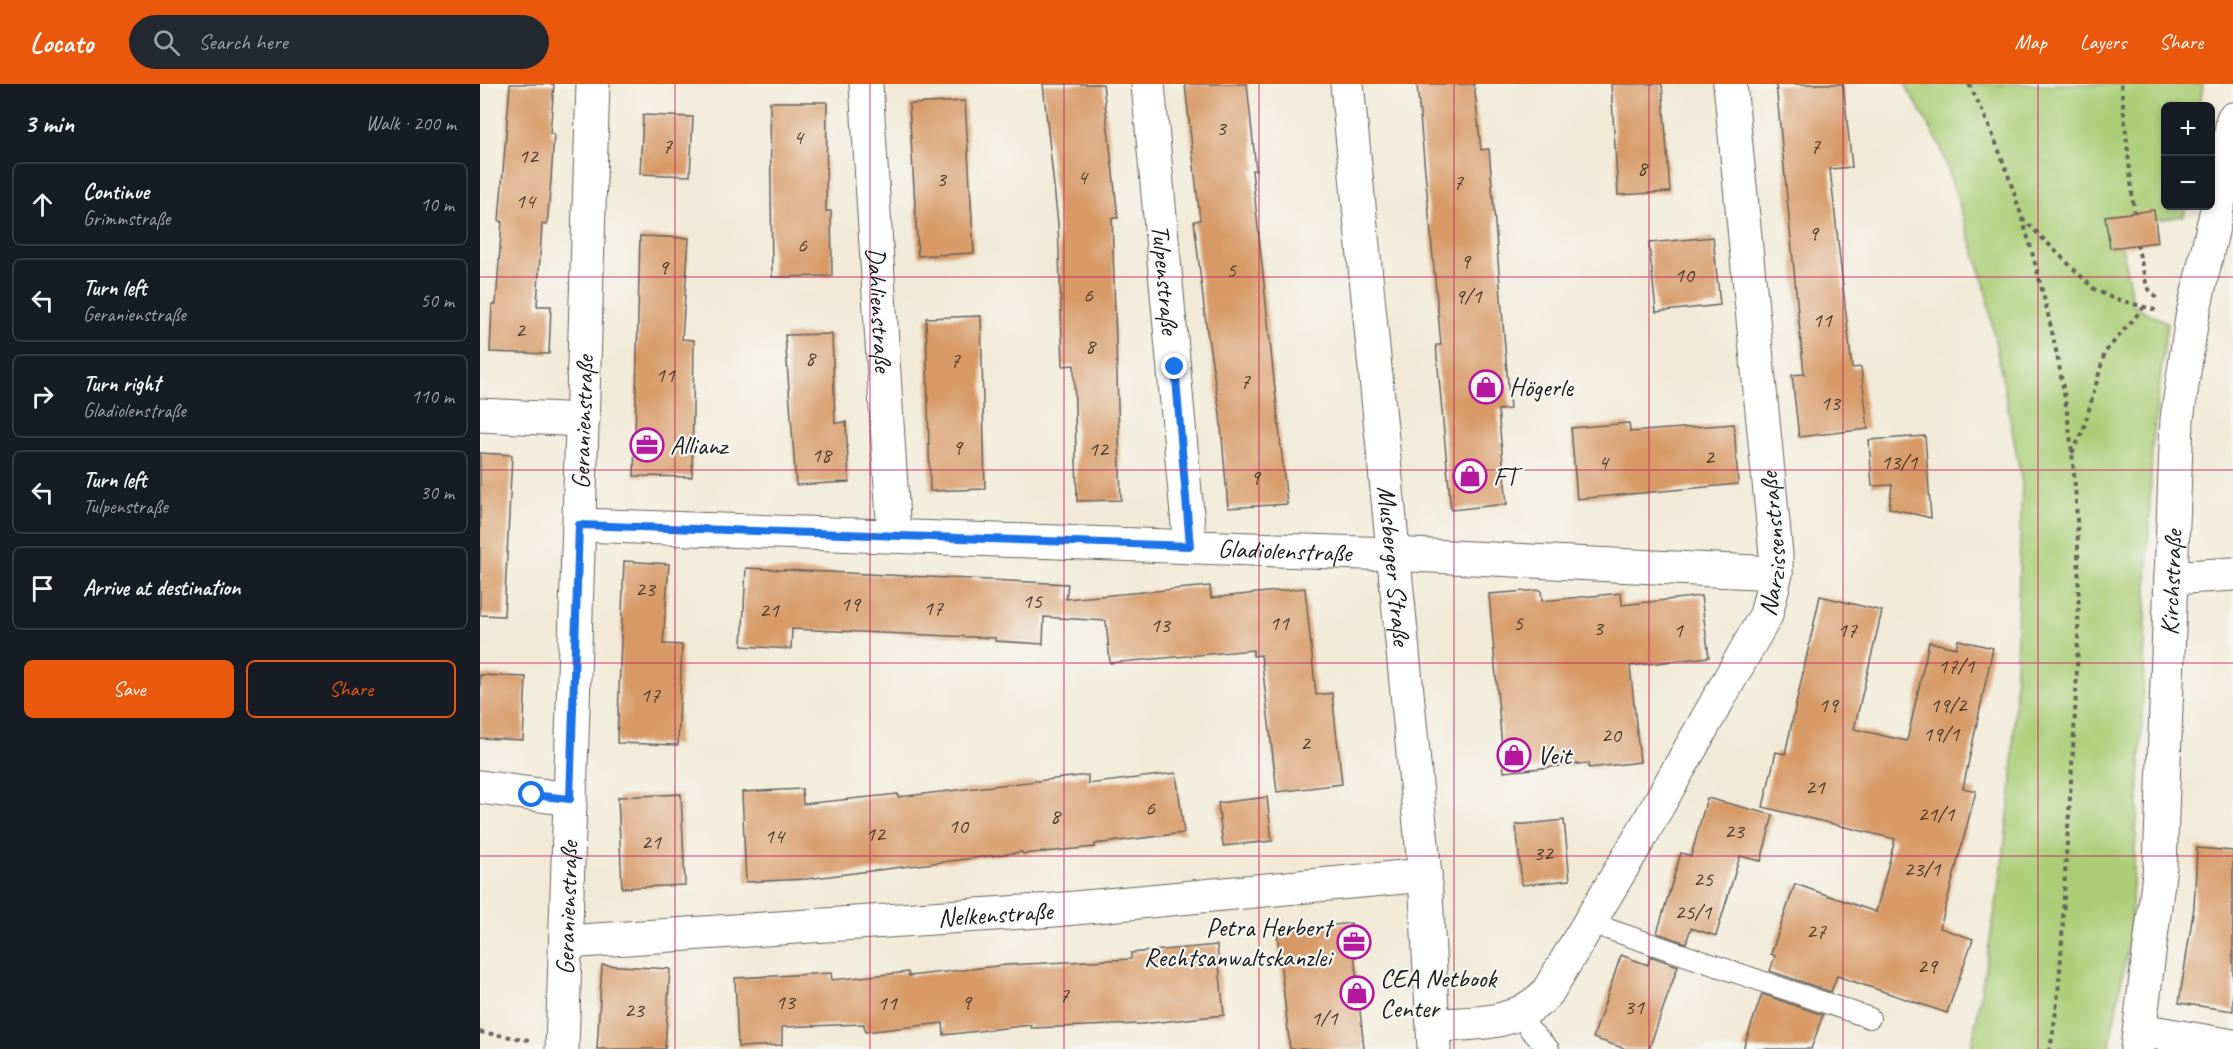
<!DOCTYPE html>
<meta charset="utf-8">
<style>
body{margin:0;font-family:Caveat,sans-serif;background:#242831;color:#f1f3f6}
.controls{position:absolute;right:18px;top:18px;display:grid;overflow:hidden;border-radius:9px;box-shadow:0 3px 9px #0003}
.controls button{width:54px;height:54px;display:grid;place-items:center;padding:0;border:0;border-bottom:2px solid #363941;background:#171b24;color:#f1f3f6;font:30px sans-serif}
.stop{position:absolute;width:18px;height:18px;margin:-14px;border:4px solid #1a73e8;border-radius:50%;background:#fff}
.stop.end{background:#1a73e8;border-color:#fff;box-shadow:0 2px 6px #0008}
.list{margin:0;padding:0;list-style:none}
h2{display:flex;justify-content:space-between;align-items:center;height:78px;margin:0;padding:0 24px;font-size:26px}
h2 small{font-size:20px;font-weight:400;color:#9ea1a6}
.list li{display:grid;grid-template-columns:39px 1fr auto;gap:18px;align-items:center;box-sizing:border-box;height:84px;margin:0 12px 12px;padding:0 12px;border:2px solid #363941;border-radius:9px}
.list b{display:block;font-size:22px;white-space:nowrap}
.list p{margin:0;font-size:20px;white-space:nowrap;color:#9ea1a6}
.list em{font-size:20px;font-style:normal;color:#9ea1a6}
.actions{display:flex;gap:12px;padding:18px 24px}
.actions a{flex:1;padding:14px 0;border:2px solid #ea580c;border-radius:9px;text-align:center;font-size:21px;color:#ea580c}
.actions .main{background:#ea580c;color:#fff}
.icon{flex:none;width:33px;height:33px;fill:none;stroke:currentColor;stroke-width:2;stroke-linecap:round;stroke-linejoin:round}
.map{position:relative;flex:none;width:1753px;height:965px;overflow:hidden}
header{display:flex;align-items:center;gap:36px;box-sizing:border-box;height:84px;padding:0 30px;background:#ea580c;color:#fff}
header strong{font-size:28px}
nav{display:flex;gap:33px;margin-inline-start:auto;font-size:21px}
.search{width:420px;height:54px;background:#242831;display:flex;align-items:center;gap:15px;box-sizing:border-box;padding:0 21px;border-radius:33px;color:#9ea1a6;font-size:22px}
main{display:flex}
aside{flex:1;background:#171b24}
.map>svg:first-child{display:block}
.green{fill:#aacd76;stroke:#637449;stroke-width:1.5}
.building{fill:#d79a66}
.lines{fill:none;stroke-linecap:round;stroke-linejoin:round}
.service-casing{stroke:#67645d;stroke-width:22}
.minor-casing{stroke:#67645d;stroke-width:35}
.secondary-casing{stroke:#67645d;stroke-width:35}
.path{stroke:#67645d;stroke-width:4;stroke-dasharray:4.5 4.5;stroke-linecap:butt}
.service{stroke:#fff;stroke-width:20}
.minor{stroke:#fff;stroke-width:33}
.secondary{stroke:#fff;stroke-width:33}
.route{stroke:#1a73e8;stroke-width:8}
.grid{fill:none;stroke:#c2185b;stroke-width:1.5;stroke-opacity:0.55}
.labels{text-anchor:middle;stroke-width:4.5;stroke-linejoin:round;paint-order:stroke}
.number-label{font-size:22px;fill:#4b3c2e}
.street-label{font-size:26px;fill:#1c1c1c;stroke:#f6f6f2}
.poi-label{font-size:26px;fill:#1c1c1c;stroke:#f6f6f2;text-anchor:start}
</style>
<header>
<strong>Locato</strong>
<div class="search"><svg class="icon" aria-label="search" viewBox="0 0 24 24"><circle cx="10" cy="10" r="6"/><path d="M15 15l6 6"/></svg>Search here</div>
<nav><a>Map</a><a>Layers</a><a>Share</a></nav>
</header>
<main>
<aside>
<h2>3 min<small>Walk · 200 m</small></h2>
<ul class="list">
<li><svg class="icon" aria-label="ahead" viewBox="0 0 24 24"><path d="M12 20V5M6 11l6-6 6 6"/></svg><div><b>Continue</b><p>Grimmstraße</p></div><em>10 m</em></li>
<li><svg class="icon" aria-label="left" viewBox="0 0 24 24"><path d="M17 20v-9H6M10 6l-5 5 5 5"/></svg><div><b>Turn left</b><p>Geranienstraße</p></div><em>50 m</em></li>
<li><svg class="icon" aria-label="right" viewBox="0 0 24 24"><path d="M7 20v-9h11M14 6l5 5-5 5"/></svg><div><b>Turn right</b><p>Gladiolenstraße</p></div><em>110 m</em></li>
<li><svg class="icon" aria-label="left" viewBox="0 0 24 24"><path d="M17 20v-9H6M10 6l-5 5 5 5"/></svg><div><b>Turn left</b><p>Tulpenstraße</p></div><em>30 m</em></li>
<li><svg class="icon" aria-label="arrive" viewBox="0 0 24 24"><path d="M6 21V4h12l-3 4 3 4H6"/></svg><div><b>Arrive at destination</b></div></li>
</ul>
<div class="actions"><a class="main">Save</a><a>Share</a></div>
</aside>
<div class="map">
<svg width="1753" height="965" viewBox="0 0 1753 965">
<rect width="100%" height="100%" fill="#f6f6f2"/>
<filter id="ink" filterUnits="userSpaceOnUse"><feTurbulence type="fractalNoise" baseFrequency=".0167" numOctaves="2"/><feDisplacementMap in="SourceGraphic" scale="12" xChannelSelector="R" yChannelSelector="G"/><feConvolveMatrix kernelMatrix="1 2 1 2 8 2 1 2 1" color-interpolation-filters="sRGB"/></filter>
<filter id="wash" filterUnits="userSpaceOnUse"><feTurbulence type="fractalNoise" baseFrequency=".008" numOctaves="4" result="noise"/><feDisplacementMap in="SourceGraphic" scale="24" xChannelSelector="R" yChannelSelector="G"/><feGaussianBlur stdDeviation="1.35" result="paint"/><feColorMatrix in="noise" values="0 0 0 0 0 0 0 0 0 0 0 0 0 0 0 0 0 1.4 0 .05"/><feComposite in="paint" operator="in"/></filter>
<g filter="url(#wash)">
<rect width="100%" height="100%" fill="#f2ead7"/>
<path class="green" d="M1425 0H1723L1720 22H1686V122H1706L1704 132 1675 136 1629 158 1630 164 1642 162 1653 221 1687 239 1672 363 1661 665 1650 850 1629 965H1491L1520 798 1532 699 1542 398 1504 198 1460 61Z"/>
<g id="blocks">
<path class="building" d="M30 0H74L70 50H74L71 96 67 141 62 140 57 222H71L69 270 10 268 12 220H16L22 137H19Z
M563 0H623L638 134H632L641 416 597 417 594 281 583 282 578 140Z
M705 0H767L776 86H772L807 420 748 424 740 330 726 240 714 137 720 136Z
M937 0H994L1001 66 1009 65 1030 325 1018 326 1027 420 971 426 956 261H961Z
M1131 0H1182L1190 108 1138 111Z
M1296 0H1363L1372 83 1350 85 1372 284 1381 283 1388 345 1319 353 1312 291 1324 290Z
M485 17 494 169 438 172 429 20Z
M290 18H347L346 127H351L352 192 292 193Z
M163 31 213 33 210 92 160 90Z
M1674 126 1678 158 1630 164 1625 132Z
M160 152 209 154 202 255 214 256 212 393 154 392Z
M1233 153 1240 221 1176 228 1169 159Z
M501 232 505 405 450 407 446 234Z
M352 250 355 339 366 338 369 398 316 401 305 251Z
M1149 339 1150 348 1254 340 1258 400 1097 415 1091 344Z
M1445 352 1451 434 1409 424 1412 401 1392 402 1389 356Z
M0 369 32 371 24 532 0 531Z
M144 477 189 480 183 560 202 561 198 661 137 659Z
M266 484 588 500 586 515 730 502 731 514 825 504 836 611 852 609 862 700 797 708 781 571 773 572V566L630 579 626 537 564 533 563 560 515 557V554L312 545 311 565 262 562Z
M1061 506 1062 517 1141 509 1142 521 1221 512 1229 573 1150 582 1160 678 1109 684V679L1024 688 1009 510Z
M1340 512 1402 527 1374 645 1427 657 1449 558 1476 564 1478 556 1513 564 1483 704 1496 707 1460 844 1493 855 1467 929 1357 892 1351 908 1290 887 1295 872 1291 870 1315 800 1396 828 1415 755 1283 723 1296 668 1305 670Z
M0 591 46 593 43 656 0 654Z
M696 689 704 749 615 760V763L543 770 542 768 326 795 266 798 262 708 322 705 323 720 418 710V713L608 691V700Z
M201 710 205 801 142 804 138 713Z
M787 713 792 757 743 762 738 719Z
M1227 714 1293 731 1281 777 1260 772 1236 852 1211 844 1206 859 1177 849 1201 769 1211 772Z
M1084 736 1090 796 1042 801 1036 741Z
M1717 764 1753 767V927L1699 919 1714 823Z
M871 839 884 965H810L797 848Z
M737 861 744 931 662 940 551 944V941L464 951 463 939 385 948 384 940 302 943V961L258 963 255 894 351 889 352 896 428 888 429 892 526 881 651 875V869Z
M1141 871 1168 881 1170 872 1198 882 1169 965H1146L1113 954Z
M122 881 190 885 185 965H117Z
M1282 910 1343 931 1331 965H1263Z"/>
</g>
</g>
<g filter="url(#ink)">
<use href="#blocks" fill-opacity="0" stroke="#67645d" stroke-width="1.5"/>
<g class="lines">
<g class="service-casing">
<path id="service" d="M1110 839 1390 934
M1040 931 1050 946 1069 965"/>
</g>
<g class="minor-casing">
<g id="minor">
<path id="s1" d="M386 0 414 452"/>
<path id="s2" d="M668 0 710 463"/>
<path d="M0 331 103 336"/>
<path id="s3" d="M99 441 911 470 1296 489"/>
<path d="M1691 494 1753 490"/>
<path d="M0 703 90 715"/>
<path id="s4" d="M86 858 574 826 945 791"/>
<path id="s5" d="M954 941C998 939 1035 942 1067 909L1158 757 1286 531 1296 489V470L1250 0"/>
<path d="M1660 946 1753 962"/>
<path id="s6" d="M82 965 113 0"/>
<path id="s7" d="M1657 965 1680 782 1697 335 1712 234 1744 95 1753 35"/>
</g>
</g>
<g class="secondary-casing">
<g id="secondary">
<path id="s8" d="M867 0 945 791 954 965"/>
</g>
</g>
<path class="path" d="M1489 0C1516 52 1534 105 1550 161 1569 229 1585 299 1592 369 1605 494 1596 619 1588 744 1582 817 1584 892 1570 965
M1641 0 1654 128
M1542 134 1614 205 1632 214 1679 227
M1657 160 1667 203 1679 217
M1592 369 1603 347 1625 268 1663 224
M0 948 49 956"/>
<use href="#service" class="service"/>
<use href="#minor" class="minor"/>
<use href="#secondary" class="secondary"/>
</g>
</g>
<g class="lines" filter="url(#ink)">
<path class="route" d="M52 711 90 715 99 441 710 462 695 283"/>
</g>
<path class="grid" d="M195 0V965M390 0V965M584 0V965M779 0V965M974 0V965M1169 0V965M1363 0V965M1558 0V965M0 193H1753M0 386H1753M0 579H1753M0 772H1753"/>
<defs>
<g id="shop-ring" transform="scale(1.725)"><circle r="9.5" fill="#f6f6f2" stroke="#b5179e" stroke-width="1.5"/><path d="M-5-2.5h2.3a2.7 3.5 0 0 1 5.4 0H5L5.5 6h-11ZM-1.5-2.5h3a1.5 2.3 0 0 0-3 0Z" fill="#b5179e"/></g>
<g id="office-ring" transform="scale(1.725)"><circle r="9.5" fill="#f6f6f2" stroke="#b5179e" stroke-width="1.5"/><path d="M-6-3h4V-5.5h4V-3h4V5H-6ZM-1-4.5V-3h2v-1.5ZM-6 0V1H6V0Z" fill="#b5179e"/></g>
</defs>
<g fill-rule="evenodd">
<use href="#shop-ring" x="1006" y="303"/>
<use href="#office-ring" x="167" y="361"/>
<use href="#shop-ring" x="990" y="392"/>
<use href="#shop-ring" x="1034" y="671"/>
<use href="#office-ring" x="874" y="858"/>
<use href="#shop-ring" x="877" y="909"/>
</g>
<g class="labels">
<g class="number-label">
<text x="741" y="51">3</text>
<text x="318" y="60">4</text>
<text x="187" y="69">7</text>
<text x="1335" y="69">7</text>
<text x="48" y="79">12</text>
<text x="1162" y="91">8</text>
<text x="602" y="100">4</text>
<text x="461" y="102">3</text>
<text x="978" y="105">7</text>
<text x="45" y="124">14</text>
<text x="1333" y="156">9</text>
<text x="322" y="168">6</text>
<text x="985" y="184">9</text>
<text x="183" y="190">9</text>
<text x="751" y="193">5</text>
<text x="1204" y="198">10</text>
<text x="608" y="218">6</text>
<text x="988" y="219">9/1</text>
<text x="1342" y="243">11</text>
<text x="40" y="253">2</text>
<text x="610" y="269">8</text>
<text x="330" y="281">8</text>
<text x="475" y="283">7</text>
<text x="185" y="298">11</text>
<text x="765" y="304">7</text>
<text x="1350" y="326">13</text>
<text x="477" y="370">9</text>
<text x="618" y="372">12</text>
<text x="341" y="378">18</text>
<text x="1229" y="380">2</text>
<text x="1123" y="385">4</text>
<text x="1419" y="385">13/1</text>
<text x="775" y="400">9</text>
<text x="165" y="512">23</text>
<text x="552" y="524">15</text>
<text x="370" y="527">19</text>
<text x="453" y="531">17</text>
<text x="289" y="533">21</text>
<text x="799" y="546">11</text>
<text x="1038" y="546">5</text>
<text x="680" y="548">13</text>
<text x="1118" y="551">3</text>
<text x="1198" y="553">1</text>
<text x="1367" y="553">17</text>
<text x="1476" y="589">17/1</text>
<text x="170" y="618">17</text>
<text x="1348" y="628">19</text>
<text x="1468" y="628">19/2</text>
<text x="1461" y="657">19/1</text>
<text x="1131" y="658">20</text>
<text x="825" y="666">2</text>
<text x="1335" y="710">21</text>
<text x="670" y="731">6</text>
<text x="1456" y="737">21/1</text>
<text x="575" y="739">8</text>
<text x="478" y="749">10</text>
<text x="1254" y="754">23</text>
<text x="395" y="757">12</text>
<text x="294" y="759">14</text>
<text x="171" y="765">21</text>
<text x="1063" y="776">32</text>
<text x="1442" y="792">23/1</text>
<text x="1223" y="802">25</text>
<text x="1213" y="835">25/1</text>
<text x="1336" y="854">27</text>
<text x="1447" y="889">29</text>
<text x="584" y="918">7</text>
<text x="305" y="925">13</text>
<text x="486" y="925">9</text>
<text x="407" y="926">11</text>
<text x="1154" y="930">31</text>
<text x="154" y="933">23</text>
<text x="844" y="941">1/1</text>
</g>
<g class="street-label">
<text dy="9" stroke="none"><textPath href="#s2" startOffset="196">Tulpenstraße</textPath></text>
<text dy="9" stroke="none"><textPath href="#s1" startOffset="226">Dahlienstraße</textPath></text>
<text dy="9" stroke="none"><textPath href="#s6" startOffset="627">Geranienstraße</textPath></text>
<text dy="9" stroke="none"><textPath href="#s5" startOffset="630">Narzissenstraße</textPath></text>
<text dy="9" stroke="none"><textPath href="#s3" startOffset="706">Gladiolenstraße</textPath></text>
<text dy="9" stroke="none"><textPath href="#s8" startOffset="484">Musberger Straße</textPath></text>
<text dy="9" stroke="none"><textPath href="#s7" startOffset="468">Kirchstraße</textPath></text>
<text dy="9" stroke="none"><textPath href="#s6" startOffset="141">Geranienstraße</textPath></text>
<text dy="9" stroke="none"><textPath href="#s4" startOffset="430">Nelkenstraße</textPath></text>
</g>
<g class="poi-label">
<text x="1029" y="312">Högerle</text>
<text x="190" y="370">Allianz</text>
<text x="1013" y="401">FT</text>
<text x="1057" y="680">Veit</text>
<text x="851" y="852" text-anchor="end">Petra Herbert<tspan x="851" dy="30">Rechtsanwaltskanzlei</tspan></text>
<text x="900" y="903">CEA Netbook<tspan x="900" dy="30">Center</tspan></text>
</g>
</g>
</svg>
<div class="controls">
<button>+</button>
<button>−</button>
</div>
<div class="stop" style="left:52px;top:711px"></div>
<div class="stop end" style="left:695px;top:283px"></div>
</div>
</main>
